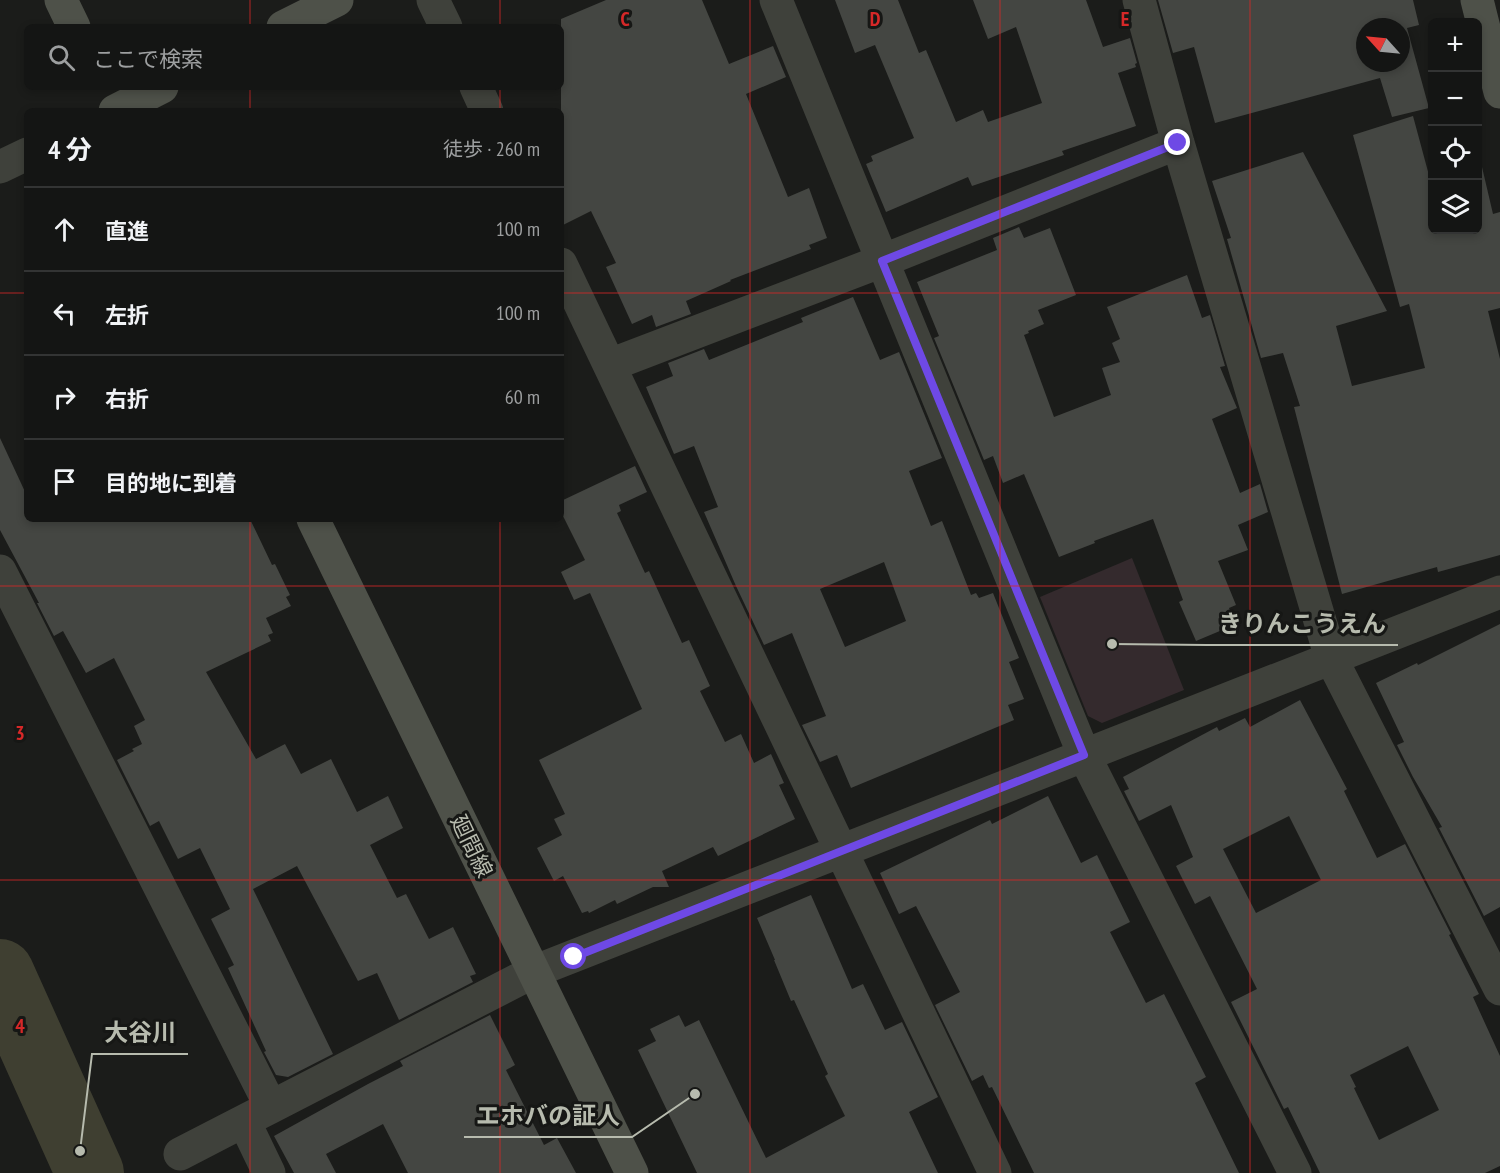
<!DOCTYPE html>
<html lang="ja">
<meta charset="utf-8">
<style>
body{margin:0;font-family:"PT Sans Narrow","Noto Sans JP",sans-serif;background:#212222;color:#f1f3f6}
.controls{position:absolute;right:18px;top:18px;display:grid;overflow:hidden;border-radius:9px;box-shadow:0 3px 9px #0003}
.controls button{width:54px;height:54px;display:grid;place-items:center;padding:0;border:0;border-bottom:2px solid #333434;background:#141514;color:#f1f3f6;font:30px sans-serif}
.compass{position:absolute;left:1356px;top:18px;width:54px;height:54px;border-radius:50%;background:#141514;box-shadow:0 3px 9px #0003;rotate:297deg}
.stop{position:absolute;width:18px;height:18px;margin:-14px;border:4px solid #6e49e5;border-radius:50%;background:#fff}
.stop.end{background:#6e49e5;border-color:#fff;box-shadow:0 2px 6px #0008}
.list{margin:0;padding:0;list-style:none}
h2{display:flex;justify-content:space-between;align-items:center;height:78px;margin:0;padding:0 24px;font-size:26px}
h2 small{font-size:20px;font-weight:400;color:#9d9fa0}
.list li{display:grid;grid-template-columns:39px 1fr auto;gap:18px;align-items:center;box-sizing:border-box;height:84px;padding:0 24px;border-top:2px solid #333434}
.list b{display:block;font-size:22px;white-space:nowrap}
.list em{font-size:20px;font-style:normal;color:#9d9fa0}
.icon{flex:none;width:33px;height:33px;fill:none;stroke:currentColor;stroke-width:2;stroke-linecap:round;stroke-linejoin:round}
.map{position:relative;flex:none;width:1500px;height:1173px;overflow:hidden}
.search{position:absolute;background:#141514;box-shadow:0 3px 9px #0003;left:24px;top:24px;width:540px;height:66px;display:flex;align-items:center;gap:15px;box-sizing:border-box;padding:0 21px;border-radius:9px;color:#9d9fa0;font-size:22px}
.panel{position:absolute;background:#141514;box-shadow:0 3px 9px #0003;left:24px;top:108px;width:540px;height:414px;border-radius:9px}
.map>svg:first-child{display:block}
.green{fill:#342a2d}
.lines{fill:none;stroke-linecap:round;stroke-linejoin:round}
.river{stroke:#3f3f31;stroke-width:68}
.building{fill:#444642;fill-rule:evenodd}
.street{stroke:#3f413b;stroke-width:33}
.secondary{stroke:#4e5149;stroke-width:33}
.route{stroke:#6e49e5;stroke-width:8}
.grid{fill:none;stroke:#d62828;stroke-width:1.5;stroke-opacity:0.55}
.labels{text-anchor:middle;stroke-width:6;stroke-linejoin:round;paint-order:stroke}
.street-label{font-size:22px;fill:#b7bbae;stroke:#161715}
.grid-label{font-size:20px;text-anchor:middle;font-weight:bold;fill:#d62828;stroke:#161715;stroke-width:6;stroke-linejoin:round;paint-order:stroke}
.leader{fill:none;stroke:#b7bbae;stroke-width:2}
.callout-dot{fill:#b7bbae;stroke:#161715;stroke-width:2}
.callout-label{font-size:24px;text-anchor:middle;font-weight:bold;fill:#b7bbae;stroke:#161715;stroke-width:6;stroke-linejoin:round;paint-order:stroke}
</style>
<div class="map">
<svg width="1500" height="1173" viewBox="0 0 1500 1173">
<rect width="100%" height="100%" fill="#1b1c1a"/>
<path class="green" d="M1132 558 1184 690 1102 723 1088 716 1040 597Z"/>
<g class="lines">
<path class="river" d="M0 973 90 1173"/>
</g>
<path class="building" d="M606 0H702L729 64 773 46 786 77 746 94 788 197 809 188 827 238 809 245 811 249 730 280 731 281 686 301 691 314 656 327 652 315 632 324 606 267 616 263 591 211 561 226V19Z
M835 0H898L919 53 926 50 956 122 983 110 988 122 1042 103 1016 27 988 39 973 0H1086L1103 47 1130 38 1137 63 1135 64 1136 67 1118 73 1136 126 1062 151 1064 155 972 186 968 177 886 212 866 164 873 161 871 156 914 138 875 45 855 53Z
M1158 0H1413L1419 25 1407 28 1429 108 1392 117 1380 78 1215 123 1194 47 1173 53ZM1365 27H1401V63H1365Z
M1413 116 1430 179H1432V230H1478V168L1482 167 1493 214 1500 212V308L1488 311 1500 359V555L1438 572 1437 567 1342 594 1294 407 1300 406 1283 353 1261 358 1227 239 1231 238 1212 181 1303 152 1387 311 1336 326 1352 386 1425 368 1409 304 1400 307 1353 135Z
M1019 227 1024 238 1050 228 1076 295 1038 310 1044 324 1028 331 1029 333 1024 335 1054 417 1111 395 1102 368 1120 362 1112 343 1120 339 1107 307 1187 275 1202 318 1210 315 1225 366 1220 367 1237 408 1212 419 1240 493 1260 484 1268 512 1238 525 1248 550 1218 561 1236 605 1229 608 1233 619 1225 622 1227 628 1196 641 1179 602 1183 600 1153 519 1094 541 1095 543 1059 557 1024 474 1003 483 993 456 984 460 934 338 939 336 917 282 997 250 993 238Z
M853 297 880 360 899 352 942 458 909 471 931 526 942 521 971 595 976 593 979 598 993 593 1019 658 1009 662 1024 699 1008 705 1014 720 851 788 837 755 820 762 802 725 826 716 792 633 764 645 736 586 704 512 718 507 694 446 674 454 646 387 673 376 668 363 704 349 709 360 803 322 801 318ZM884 562 906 621 845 647 820 589Z
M0 438 27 496V519H250L272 565 275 564 290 595 286 597 291 606 266 618 273 633 268 635 271 641 206 672 256 759 285 744 301 774 331 759 357 812 388 796 403 828 370 845 397 898 406 894 429 939 453 927 476 974 470 976 473 982 399 1020 377 973 358 981 297 866 253 889 333 1054 288 1077 276 1075 264 1052 266 1051 228 968 234 965 211 919 230 909 200 848 178 859 159 821 150 826 117 760 134 751 132 749 142 744 134 726 145 720 114 658 86 673 63 631 54 636 37 603H39L0 530Z
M635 466 647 492 619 505 621 511 617 513 645 573 649 571 682 643 689 640 710 686 700 691 725 742 741 734 754 763 771 754 784 783 779 785 795 819 718 856 713 847 662 871 669 887H653L617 904 615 900 589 913 588 911 582 913 563 876 554 881 537 848 562 835 554 819 565 814 539 760 642 709 590 593 574 600 561 572 585 560 561 512V501Z
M1500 624V907L1484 916 1439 828 1442 827 1413 777 1397 745 1404 742 1376 683 1417 663 1418 665Z
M1300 700 1347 789 1344 791 1377 858 1405 844 1451 934 1449 935 1479 994 1473 997 1500 1056V1166L1485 1173H1320L1288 1107 1284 1109 1231 1002 1257 989 1210 896 1195 904 1176 866 1193 857 1171 805 1139 821 1124 791 1129 789 1123 777 1217 727 1219 731 1245 718 1250 727ZM1289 816 1321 880 1256 913 1223 849ZM1408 1046 1439 1110 1379 1140 1354 1088 1356 1087 1350 1075Z
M1048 796 1081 863 1097 855 1130 922 1110 932 1146 1003 1164 994 1206 1077 1195 1083 1239 1173H1034L992 1087 989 1088 983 1075 972 1081 935 1005 960 992 916 906 899 914 880 873 990 820 992 824Z
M811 895 852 989 863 984 885 1030 902 1022 938 1097 909 1112 938 1173H697L638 1050 656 1041 650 1029 679 1015 685 1027 699 1020 766 1158 845 1116 825 1076 828 1074 794 1000 791 1001 774 960H775L757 918Z
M490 1015 515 1065 506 1070 544 1145 557 1138 576 1173H408L383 1124 326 1154 336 1173H294L274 1136 368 1084 403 1066 400 1061Z"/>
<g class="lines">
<path class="street" d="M433 0 446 27
M776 0 1084 755 1295 1173
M1139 0 1178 143 1331 658 1500 989
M476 87 487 111
M0 167 27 154
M561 264 995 1173
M610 365 882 261 1178 143
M0 571 271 1107 533 972 1500 592
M244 1121 269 1173
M180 1154 271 1107"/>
<path class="secondary" d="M61 0 74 27
M1477 0 1500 92
M283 27 337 0
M115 111 162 87
M313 519 632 1173"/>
</g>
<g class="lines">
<path class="route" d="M574 957 1084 755 882 261 1178 143"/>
</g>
<path class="grid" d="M250 0V27M500 0V27M750 0V1173M1000 0V1173M1250 0V1173M250 87V111M500 87V111M0 293H27M561 293H1500M250 519V1173M500 519V1173M0 586H1500M0 880H1500"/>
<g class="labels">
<g class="street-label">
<text transform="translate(472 846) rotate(64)" y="8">廻間線</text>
</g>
</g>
<g class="grid-label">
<text x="625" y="26">C</text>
<text x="875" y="26">D</text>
<text x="1125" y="26">E</text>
<text x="20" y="740">3</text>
<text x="20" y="1033">4</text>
</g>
<path class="leader" d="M1112 644L1206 645H1398M80 1151L92 1054H188M695 1094L632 1137H464"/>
<g class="callout-dot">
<circle cx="1112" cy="644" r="6"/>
<circle cx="80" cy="1151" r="6"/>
<circle cx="695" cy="1094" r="6"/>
</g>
<g class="callout-label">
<text x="1302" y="632">きりんこうえん</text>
<text x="140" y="1041">大谷川</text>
<text x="548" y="1124">エホバの証人</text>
</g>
</svg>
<div class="controls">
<button>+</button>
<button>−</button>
<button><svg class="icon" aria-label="locate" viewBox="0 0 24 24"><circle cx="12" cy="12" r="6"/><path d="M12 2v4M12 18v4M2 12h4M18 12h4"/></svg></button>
<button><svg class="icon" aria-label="layers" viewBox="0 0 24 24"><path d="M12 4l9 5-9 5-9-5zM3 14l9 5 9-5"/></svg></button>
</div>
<svg class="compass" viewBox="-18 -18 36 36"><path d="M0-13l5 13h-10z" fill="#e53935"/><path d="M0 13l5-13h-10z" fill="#9d9fa0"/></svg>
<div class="stop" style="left:574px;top:957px"></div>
<div class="stop end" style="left:1178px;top:143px"></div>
<div class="search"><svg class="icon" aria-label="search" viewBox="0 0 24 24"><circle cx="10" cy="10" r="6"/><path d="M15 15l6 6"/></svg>ここで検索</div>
<section class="panel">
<h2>4 分<small>徒歩 · 260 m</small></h2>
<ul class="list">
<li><svg class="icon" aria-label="ahead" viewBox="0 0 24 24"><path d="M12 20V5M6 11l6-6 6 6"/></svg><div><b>直進</b></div><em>100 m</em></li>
<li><svg class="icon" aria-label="left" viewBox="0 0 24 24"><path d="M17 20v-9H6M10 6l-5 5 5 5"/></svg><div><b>左折</b></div><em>100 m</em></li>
<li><svg class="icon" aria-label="right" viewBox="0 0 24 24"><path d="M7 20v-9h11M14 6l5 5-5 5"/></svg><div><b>右折</b></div><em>60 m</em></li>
<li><svg class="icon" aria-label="arrive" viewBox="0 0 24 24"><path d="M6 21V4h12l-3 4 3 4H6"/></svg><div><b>目的地に到着</b></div></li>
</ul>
</section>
</div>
